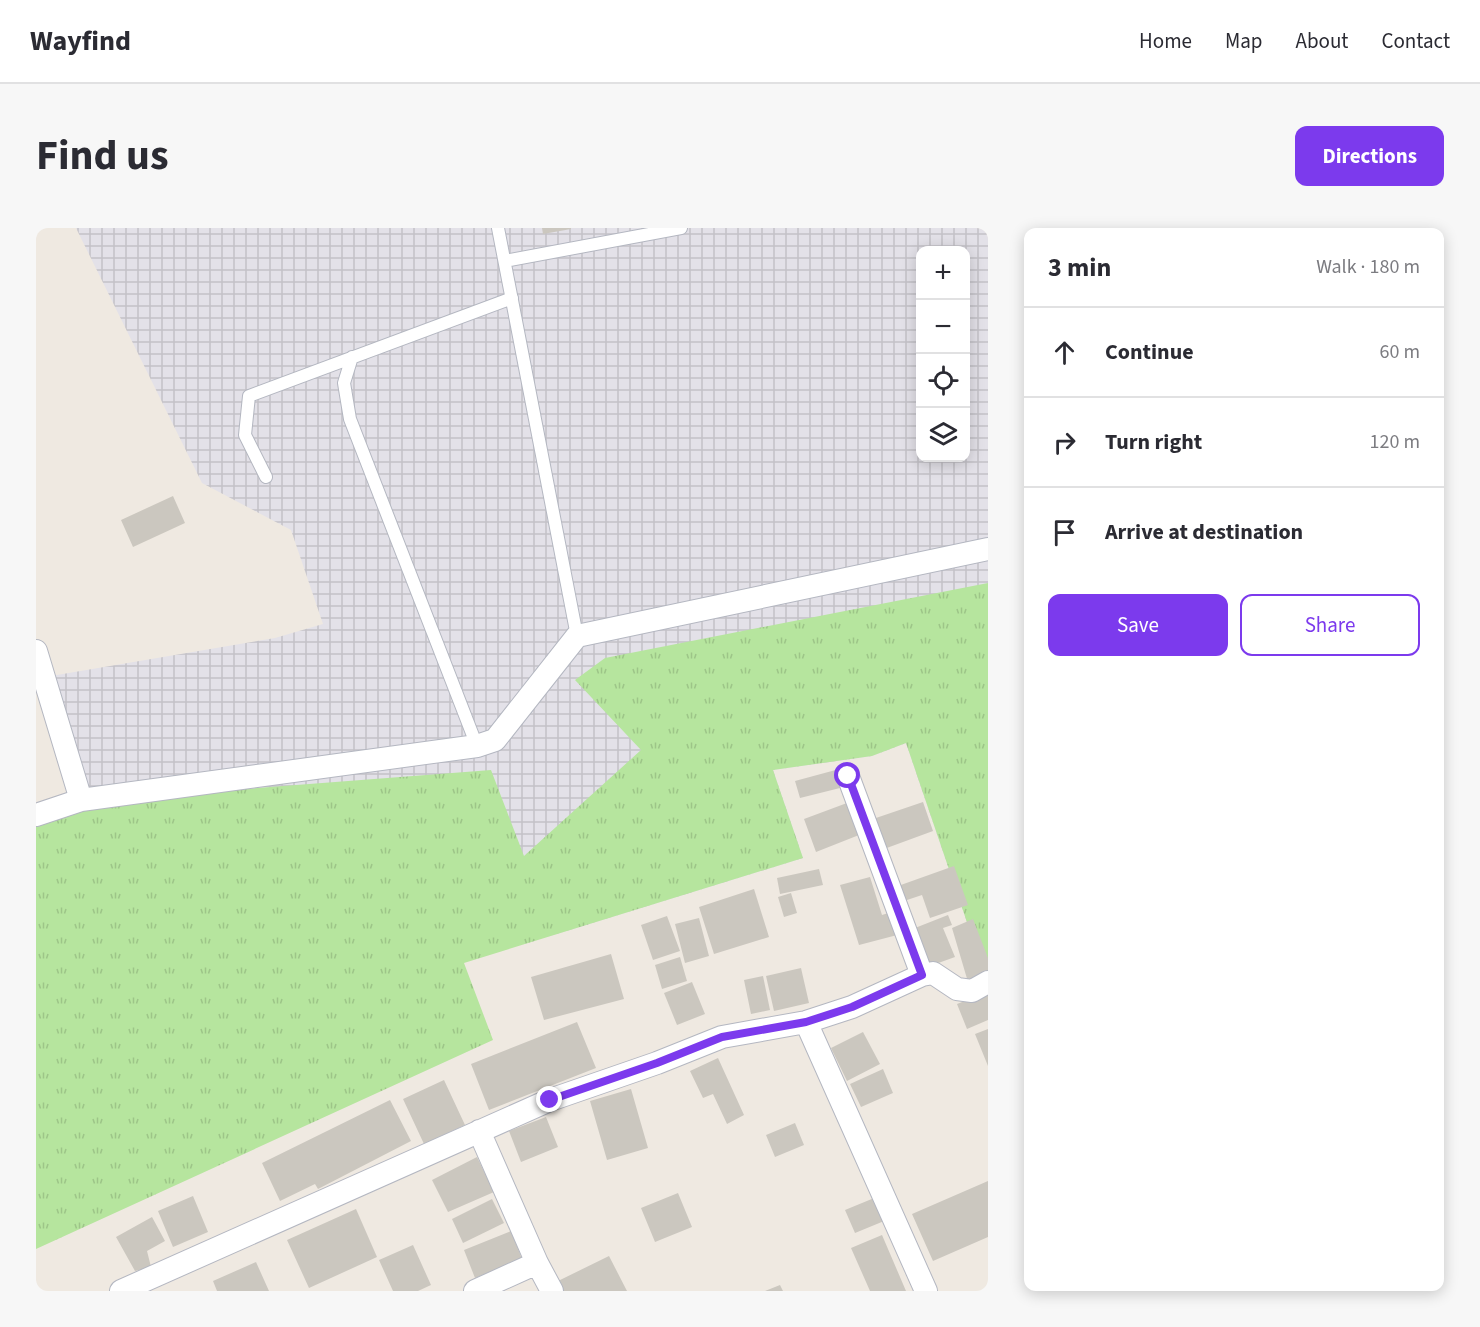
<!DOCTYPE html>
<meta charset="utf-8">
<style>
body{margin:0;font-family:"Source Sans 3",sans-serif;background:#f7f7f7;color:#2b2b33}
.controls{position:absolute;right:18px;top:18px;display:grid;overflow:hidden;border-radius:12px;box-shadow:0 3px 15px #0003}
.controls button{width:54px;height:54px;display:grid;place-items:center;padding:0;border:0;border-bottom:2px solid #e1e1e2;background:#fff;color:#2b2b33;font:30px sans-serif}
.stop{position:absolute;width:18px;height:18px;margin:-14px;border:4px solid #7c3aed;border-radius:50%;background:#fff}
.stop.end{background:#7c3aed;border-color:#fff;box-shadow:0 2px 6px #0008}
.list{margin:0;padding:0;list-style:none}
h2{display:flex;justify-content:space-between;align-items:center;height:78px;margin:0;padding:0 24px;font-size:26px}
h2 small{font-size:20px;font-weight:400;color:#7c7c81}
.list li{display:grid;grid-template-columns:39px 1fr auto;gap:18px;align-items:center;box-sizing:border-box;height:90px;padding:0 24px;border-top:2px solid #e1e1e2}
.list b{display:block;font-size:22px;white-space:nowrap}
.list em{font-size:20px;font-style:normal;color:#7c7c81}
.actions{display:flex;gap:12px;padding:18px 24px}
.actions a{flex:1;padding:14px 0;border:2px solid #7c3aed;border-radius:12px;text-align:center;font-size:21px;color:#7c3aed}
.actions .main{background:#7c3aed;color:#fff}
.icon{flex:none;width:33px;height:33px;fill:none;stroke:currentColor;stroke-width:2;stroke-linecap:round;stroke-linejoin:round}
.map{position:relative;flex:none;width:952px;height:1063px;overflow:hidden;border-radius:12px}
header{display:flex;align-items:center;gap:36px;box-sizing:border-box;height:84px;padding:0 30px;background:#fff;border-bottom:2px solid #e1e1e2}
header strong{font-size:28px}
nav{display:flex;gap:33px;margin-inline-start:auto;font-size:21px}
.intro{display:flex;align-items:center;justify-content:space-between;box-sizing:border-box;height:144px;padding:0 36px}
h1{margin:0;font-size:42px}
.button{padding:15px 27px;border-radius:12px;background:#7c3aed;color:#fff;font-size:21px;font-weight:700}
main{display:flex;gap:36px;padding:0 36px}
aside{flex:1;background:#fff;border-radius:12px;box-shadow:0 3px 15px #0003}
.map>svg:first-child{display:block}
.industrial{fill:url(#industrial-grid);fill-rule:evenodd}
.grass{fill:url(#grass-tufts)}
.building{fill:#cbc7bf}
.lines{fill:none;stroke-linecap:round;stroke-linejoin:round}
.service-casing{stroke:#b4b7c1;stroke-width:14}
.minor-casing{stroke:#b4b7c1;stroke-width:24}
.service{stroke:#fff;stroke-width:12}
.minor{stroke:#fff;stroke-width:22}
.route{stroke:#7c3aed;stroke-width:8}
</style>
<header>
<strong>Wayfind</strong>
<nav><a>Home</a><a>Map</a><a>About</a><a>Contact</a></nav>
</header>
<div class="intro"><h1>Find us</h1><a class="button">Directions</a></div>
<main>
<div class="map">
<svg width="952" height="1063" viewBox="0 0 952 1063">
<defs>
<pattern id="industrial-grid" width="8" height="8" patternUnits="userSpaceOnUse" patternTransform="scale(1.5)"><rect width="8" height="8" fill="#e3e1e8"/><path d="M0 4h8M4 0v8" fill="none" stroke="#c3c1c7"/></pattern>
<pattern id="grass-tufts" width="24" height="20" patternUnits="userSpaceOnUse" patternTransform="scale(1.5)"><rect width="24" height="20" fill="#b6e59e"/><path d="M3 7l-1-3M5 7V3M7 7l1-3M15 17l-1-3M17 17v-4M19 17l1-3" fill="none" stroke="#9dc588"/></pattern>
</defs>
<rect width="100%" height="100%" fill="#efe9e1"/>
<path class="industrial" d="M40 0H952V752L951 753 870 515 836 528 737 542 767 630 511 709 54 573 15 448 239 410 287 396 255 302 166 255ZM884 22H930V230H884Z"/>
<path class="grass" d="M952 355V752L951 753 870 515 836 528 737 542 767 630 428 735 457 812 0 1021V588L54 573 455 542 488 628 605 522 539 452 569 430Z"/>
<path class="building" d="M506 0H535V1L507 6Z
M137 268 149 295 97 319 85 292Z
M807 540 812 558 764 570 759 553Z
M887 574 897 603 848 621 837 591Z
M811 575 823 607 780 624 768 591Z
M918 638 932 677 894 690 886 667 868 673 862 658Z
M783 641 787 657 744 666 741 650Z
M834 649 846 687 859 683 865 706 823 717 804 657Z
M718 661 733 709 678 726 663 679Z
M755 665 761 685 748 689 742 669Z
M912 687 916 697 907 700 919 729 894 738 879 700Z
M631 688 644 723 617 732 605 697Z
M663 690 673 728 649 735 639 696Z
M937 691 952 730V748L932 754 916 700Z
M575 726 588 771 508 792 495 749Z
M644 729 651 753 626 761 619 737Z
M765 740 773 775 738 783 730 748Z
M727 748 734 782 715 786 708 752Z
M656 754 669 786 641 797 628 765Z
M952 764V792L931 801 921 776Z
M541 794 560 840 453 882 435 836Z
M952 801V838L939 806Z
M827 804 844 836 811 853 795 820Z
M682 830 708 887 691 896 677 866 667 870 654 843Z
M847 841 857 865 825 879 814 856Z
M408 852 429 897 388 916 367 871Z
M595 861 612 920 571 932 554 873Z
M354 872 375 913 282 961 279 956 244 973 226 935Z
M510 889 522 919 485 934 473 903Z
M759 895 768 917 739 929 730 907Z
M441 929 458 964 412 984 396 952Z
M952 953V1009L897 1033 876 986Z
M642 965 656 999 619 1014 605 980Z
M157 968 172 1004 137 1019 122 983Z
M843 968 853 991 819 1005 809 982Z
M456 971 468 995 427 1015 416 991Z
M320 981 341 1029 273 1060 251 1012Z
M116 989 129 1013 111 1023 115 1039 99 1043 80 1009Z
M475 1003 486 1031 439 1050 428 1022Z
M846 1007 870 1063H834L815 1020Z
M377 1017 395 1057 382 1063H357L343 1032Z
M573 1028 591 1063H524L520 1054Z
M220 1034 233 1063H181L177 1053Z
M744 1057 747 1063H729Z"/>
<g class="lines">
<g class="service-casing">
<path id="service" d="M462 0 541 408
M469 33 645 0
M316 129 308 155 314 191 441 518
M230 249 209 207 213 168 476 70"/>
</g>
<g class="minor-casing">
<path id="minor" d="M0 423 45 572
M812 548 886 747
M0 587 45 572 441 518 459 512 541 408 952 321
M770 794 890 1063
M443 903 501 1035 516 1063
M85 1063 514 872 621 835 686 809 770 794 816 779 886 747 897 745 921 761 936 763 952 754
M439 1063 501 1035"/>
</g>
<use href="#service" class="service"/>
<use href="#minor" class="minor"/>
</g>
<g class="lines">
<path class="route" d="M514 872 621 835 686 809 770 794 816 779 886 747 812 548"/>
</g>
</svg>
<div class="controls">
<button>+</button>
<button>−</button>
<button><svg class="icon" aria-label="locate" viewBox="0 0 24 24"><circle cx="12" cy="12" r="6"/><path d="M12 2v4M12 18v4M2 12h4M18 12h4"/></svg></button>
<button><svg class="icon" aria-label="layers" viewBox="0 0 24 24"><path d="M12 4l9 5-9 5-9-5zM3 14l9 5 9-5"/></svg></button>
</div>
<div class="stop" style="left:812px;top:548px"></div>
<div class="stop end" style="left:514px;top:872px"></div>
</div>
<aside>
<h2>3 min<small>Walk · 180 m</small></h2>
<ul class="list">
<li><svg class="icon" aria-label="ahead" viewBox="0 0 24 24"><path d="M12 20V5M6 11l6-6 6 6"/></svg><div><b>Continue</b></div><em>60 m</em></li>
<li><svg class="icon" aria-label="right" viewBox="0 0 24 24"><path d="M7 20v-9h11M14 6l5 5-5 5"/></svg><div><b>Turn right</b></div><em>120 m</em></li>
<li><svg class="icon" aria-label="arrive" viewBox="0 0 24 24"><path d="M6 21V4h12l-3 4 3 4H6"/></svg><div><b>Arrive at destination</b></div></li>
</ul>
<div class="actions"><a class="main">Save</a><a>Share</a></div>
</aside>
</main>
